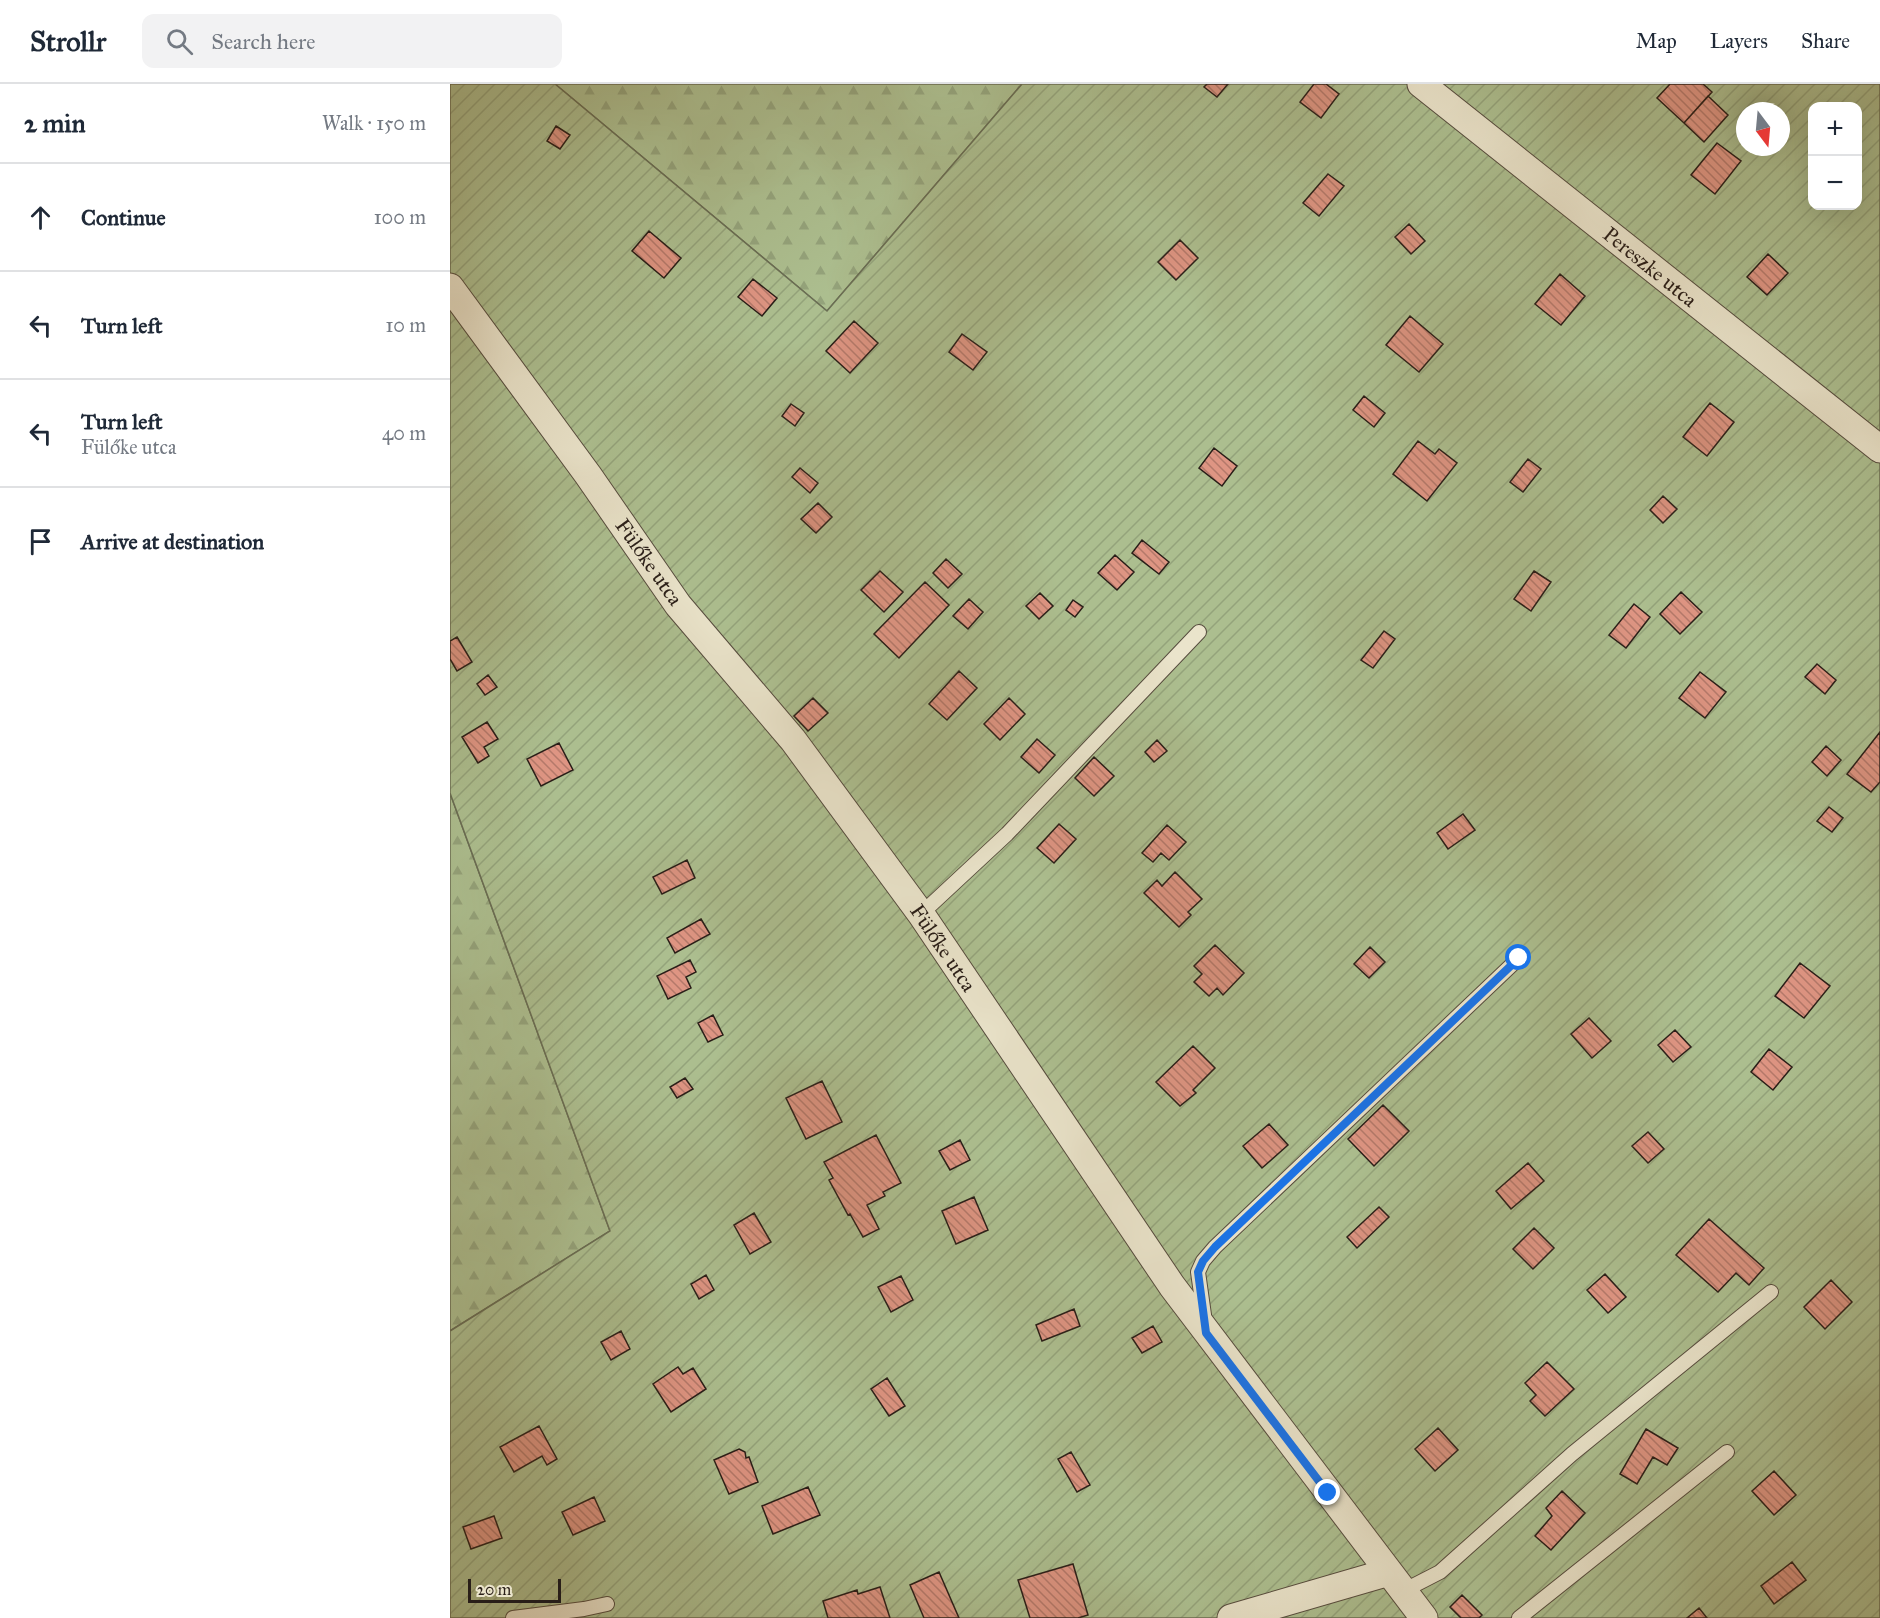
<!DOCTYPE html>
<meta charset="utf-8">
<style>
body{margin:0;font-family:"IM FELL Great Primer",serif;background:#f2f2f3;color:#1f2937}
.controls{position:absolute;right:18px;top:18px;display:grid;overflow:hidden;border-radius:12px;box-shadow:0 6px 24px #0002}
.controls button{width:54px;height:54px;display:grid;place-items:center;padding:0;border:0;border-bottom:2px solid #e0e1e3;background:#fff;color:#1f2937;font:30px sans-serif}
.compass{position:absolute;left:1286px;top:18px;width:54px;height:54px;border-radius:50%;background:#fff;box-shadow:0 6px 24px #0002;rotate:164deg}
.scale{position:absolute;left:18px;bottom:15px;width:93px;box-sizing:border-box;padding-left:6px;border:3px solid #291e18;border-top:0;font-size:16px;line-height:21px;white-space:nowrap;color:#291e18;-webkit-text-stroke:4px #eae4cb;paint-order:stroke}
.stop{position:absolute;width:18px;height:18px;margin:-14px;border:4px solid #1a73e8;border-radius:50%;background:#fff}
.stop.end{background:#1a73e8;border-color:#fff;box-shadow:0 2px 6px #0008}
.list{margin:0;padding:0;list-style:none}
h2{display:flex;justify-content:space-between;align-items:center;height:78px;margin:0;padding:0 24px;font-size:26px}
h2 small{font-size:20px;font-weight:400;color:#747a83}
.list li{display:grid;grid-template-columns:39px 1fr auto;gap:18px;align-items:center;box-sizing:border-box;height:108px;padding:0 24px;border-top:2px solid #e0e1e3}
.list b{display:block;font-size:22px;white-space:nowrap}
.list p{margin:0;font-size:20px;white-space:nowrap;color:#747a83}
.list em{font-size:20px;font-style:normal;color:#747a83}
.icon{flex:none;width:33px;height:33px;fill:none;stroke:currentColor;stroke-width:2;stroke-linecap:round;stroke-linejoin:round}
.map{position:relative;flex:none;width:1430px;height:1534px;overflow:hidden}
header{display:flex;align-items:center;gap:36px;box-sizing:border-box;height:84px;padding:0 30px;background:#fff;border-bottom:2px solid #e0e1e3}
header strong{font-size:28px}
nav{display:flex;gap:33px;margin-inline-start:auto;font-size:21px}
.search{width:420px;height:54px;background:#f2f2f3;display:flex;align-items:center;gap:15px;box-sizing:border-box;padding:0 21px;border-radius:12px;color:#747a83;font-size:22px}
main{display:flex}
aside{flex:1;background:#fff}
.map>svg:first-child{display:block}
.forest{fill:url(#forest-firs);stroke:#6a6e54;stroke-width:1.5}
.garden{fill:url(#garden-furrows);stroke:#6a6e54;stroke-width:1.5;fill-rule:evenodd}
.building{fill:url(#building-back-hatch);stroke:#291e18;stroke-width:1.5}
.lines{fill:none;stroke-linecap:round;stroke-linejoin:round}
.service-casing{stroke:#564c3e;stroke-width:16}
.minor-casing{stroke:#564c3e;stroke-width:29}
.service{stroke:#eae4cb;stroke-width:14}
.minor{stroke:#eae4cb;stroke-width:27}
.route{stroke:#1a73e8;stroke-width:8}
.labels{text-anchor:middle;stroke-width:6;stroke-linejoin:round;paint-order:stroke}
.street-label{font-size:21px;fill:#291e18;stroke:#eae4cb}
</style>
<header>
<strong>Strollr</strong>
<div class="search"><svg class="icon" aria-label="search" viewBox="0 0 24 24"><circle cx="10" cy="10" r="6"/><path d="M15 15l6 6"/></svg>Search here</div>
<nav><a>Map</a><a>Layers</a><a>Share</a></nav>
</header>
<main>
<aside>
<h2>2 min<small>Walk · 150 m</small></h2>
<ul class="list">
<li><svg class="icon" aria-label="ahead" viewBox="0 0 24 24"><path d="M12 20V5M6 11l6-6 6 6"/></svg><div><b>Continue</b></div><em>100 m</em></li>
<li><svg class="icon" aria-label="left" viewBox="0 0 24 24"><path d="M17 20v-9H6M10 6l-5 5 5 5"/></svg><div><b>Turn left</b></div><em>10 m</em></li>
<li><svg class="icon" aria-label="left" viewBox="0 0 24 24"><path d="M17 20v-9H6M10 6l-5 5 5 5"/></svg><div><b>Turn left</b><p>Fülőke utca</p></div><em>40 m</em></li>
<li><svg class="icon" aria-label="arrive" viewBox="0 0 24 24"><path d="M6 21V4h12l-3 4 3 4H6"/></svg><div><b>Arrive at destination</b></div></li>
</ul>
</aside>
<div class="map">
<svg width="1430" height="1534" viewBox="0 0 1430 1534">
<defs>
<pattern id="forest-firs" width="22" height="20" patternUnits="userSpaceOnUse" patternTransform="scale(1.5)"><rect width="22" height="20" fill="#acbe8f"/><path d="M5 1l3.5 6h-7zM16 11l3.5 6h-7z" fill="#94a37b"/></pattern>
<pattern id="garden-furrows" width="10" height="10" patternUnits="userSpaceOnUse" patternTransform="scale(1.5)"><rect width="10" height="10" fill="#acbe8f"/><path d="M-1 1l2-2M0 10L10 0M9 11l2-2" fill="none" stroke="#94a37b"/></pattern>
<pattern id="building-back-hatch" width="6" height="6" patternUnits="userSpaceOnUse" patternTransform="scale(1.5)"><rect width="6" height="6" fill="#de9583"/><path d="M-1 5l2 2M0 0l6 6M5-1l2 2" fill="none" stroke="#b4796a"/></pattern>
</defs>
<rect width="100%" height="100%" fill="#dfd5af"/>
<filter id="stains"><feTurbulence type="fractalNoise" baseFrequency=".00333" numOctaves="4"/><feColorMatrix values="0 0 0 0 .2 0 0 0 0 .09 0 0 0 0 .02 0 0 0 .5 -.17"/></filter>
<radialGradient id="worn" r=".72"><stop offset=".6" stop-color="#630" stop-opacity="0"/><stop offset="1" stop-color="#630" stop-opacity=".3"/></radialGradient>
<path class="forest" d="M105 0H572L377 227Z
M0 709 160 1147 0 1247Z"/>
<path class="garden" d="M0 0H105L377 227 572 0H1430V1534H0V1247L160 1147 0 709ZM1362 22H1408V122H1362ZM1295 27H1331V63H1295Z"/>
<path class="building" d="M757 0H778L767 13 754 3Z
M864 0H876L889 10 871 34 850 18Z
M1220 0H1253L1262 8 1234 39 1207 14Z
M1258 12 1278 31 1254 58 1234 39Z
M106 42 120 51 110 65 97 57Z
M1267 59 1291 77 1265 110 1241 91Z
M878 90 894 102 869 132 853 119Z
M959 140 975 157 961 170 945 153Z
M199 147 231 174 214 194 182 167Z
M730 156 748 174 726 196 708 178Z
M1318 170 1338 189 1317 211 1297 193Z
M1110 190 1135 212 1111 241 1085 220Z
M303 195 327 214 312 232 288 213Z
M960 232 993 260 969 288 936 261Z
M404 237 428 259 400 289 376 267Z
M512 250 537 268 523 286 499 268Z
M914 312 935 329 924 343 903 326Z
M1260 319 1284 338 1257 372 1233 353Z
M341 320 354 329 345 342 332 332Z
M968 357 985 370 989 365 1007 379 977 417 943 390Z
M764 364 787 382 772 402 749 384Z
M1078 375 1091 385 1073 408 1060 398Z
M350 384 368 399 360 409 342 393Z
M1213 412 1227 425 1213 439 1200 426Z
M368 419 382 433 366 449 351 435Z
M692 456 719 478 709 490 682 469Z
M665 471 684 488 667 506 648 489Z
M496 475 512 490 498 504 483 489Z
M430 487 453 508 434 528 411 506Z
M1084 487 1101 498 1081 527 1064 515Z
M475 498 499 521 449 574 424 550Z
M1231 508 1252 528 1230 550 1210 530Z
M590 509 603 522 589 535 576 522Z
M519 515 533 528 518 545 503 532Z
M623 516 633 523 625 533 616 526Z
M1184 520 1200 533 1176 564 1159 551Z
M934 547 945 555 923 584 911 576Z
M7 553 22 578 7 587 0 575V557Z
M1367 580 1386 596 1375 610 1355 593Z
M509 587 527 604 497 636 479 620Z
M1250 588 1276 608 1255 634 1229 614Z
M38 591 47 603 35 611 27 600Z
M363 614 378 629 358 647 344 632Z
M559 614 575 630 550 656 534 640Z
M37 638 48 655 34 663 39 672 28 679 12 653Z
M1430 648V698L1421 708 1397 690Z
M587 655 605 671 589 689 571 673Z
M707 656 717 667 704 678 695 668Z
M109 659 123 686 91 702 77 675Z
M1376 662 1391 676 1377 692 1362 678Z
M644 673 664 692 644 712 625 694Z
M1379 723 1393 734 1382 748 1367 737Z
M1013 730 1025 746 998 765 987 749Z
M609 740 626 755 604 779 587 764Z
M717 741 736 758 719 776 711 769 703 778 692 769Z
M237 776 245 794 212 810 203 793Z
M725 788 752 815 738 828 741 831 729 843 694 809 707 796 712 802Z
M251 835 260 850 225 869 217 854Z
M765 861 794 889 773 911 767 904 759 912 744 898 752 890 744 882Z
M920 863 935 878 919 894 904 880Z
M240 876 246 888 236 893 241 904 218 915 207 892Z
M1350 879 1380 902 1354 934 1325 912Z
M263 931 273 951 258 958 248 939Z
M1139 934 1161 957 1142 974 1121 950Z
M1225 946 1241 963 1223 978 1208 961Z
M743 962 765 984 743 1006 746 1009 730 1022 706 998Z
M1319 965 1342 983 1323 1006 1301 988Z
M235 994 243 1005 227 1014 220 1003Z
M372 997 392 1038 356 1055 336 1014Z
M933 1021 959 1047 924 1082 898 1055Z
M819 1040 838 1061 812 1084 793 1062Z
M1198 1048 1214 1065 1198 1079 1182 1062Z
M426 1051 451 1099 433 1108 435 1112 417 1121 429 1145 413 1153 400 1130 398 1131 379 1096 383 1094 374 1078Z
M510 1056 520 1076 500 1086 489 1067Z
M1078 1079 1094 1097 1061 1125 1046 1107Z
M524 1113 538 1146 506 1160 492 1127Z
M929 1123 939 1133 907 1164 897 1153Z
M304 1129 321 1158 300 1170 284 1141Z
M1259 1135 1314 1184 1299 1201 1286 1189 1268 1208 1226 1171Z
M1084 1144 1104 1164 1083 1185 1063 1165Z
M1155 1190 1176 1213 1158 1229 1137 1206Z
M256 1191 264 1206 249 1215 241 1200Z
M451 1192 463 1216 441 1228 428 1203Z
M1381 1196 1402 1218 1375 1245 1354 1223Z
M624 1225 630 1242 592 1257 586 1241Z
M703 1242 712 1258 692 1269 682 1254Z
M171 1247 180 1265 161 1276 151 1258Z
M1097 1278 1124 1305 1095 1332 1080 1317 1086 1311 1075 1299Z
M228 1283 233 1290 243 1284 256 1305 221 1328 203 1300Z
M437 1294 455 1322 439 1332 421 1305Z
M89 1342 107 1375 97 1381 92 1372 64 1388 50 1363Z
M988 1344 1008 1366 985 1387 965 1365Z
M1196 1345 1228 1364 1217 1381 1203 1373 1187 1400 1170 1390Z
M289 1365 295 1368 296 1374 299 1373 308 1398 279 1410 264 1376Z
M621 1368 640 1401 627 1408 608 1375Z
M1324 1387 1346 1411 1324 1431 1302 1407Z
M358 1403 370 1431 323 1450 312 1422Z
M1112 1407 1135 1429 1101 1466 1085 1452 1102 1432 1096 1424Z
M144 1413 155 1437 123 1451 112 1428Z
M44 1432 52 1454 21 1465 13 1443Z
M1342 1478 1356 1496 1324 1520 1311 1502Z
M623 1480 638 1531 628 1534H580L568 1496Z
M489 1488 509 1534H474L460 1501Z
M430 1503 440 1534H378L373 1517 407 1506 408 1510Z
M1012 1511 1032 1531 1029 1534H1011L1000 1523Z
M1249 1524 1257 1534H1237Z"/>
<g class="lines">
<g class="service-casing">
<path id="service" d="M471 830 557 750 749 548
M755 1238 748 1188 753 1177 765 1163 1069 874
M953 1507 990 1488 1122 1370 1321 1208
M63 1534 134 1525 157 1520
M1069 1534 1277 1368"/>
</g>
<g class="minor-casing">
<path id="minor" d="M971 0 1430 365
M0 203 138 391 228 521 343 656 471 830 722 1202 974 1534
M781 1534 939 1488"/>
</g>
<use href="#service" class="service"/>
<use href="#minor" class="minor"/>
</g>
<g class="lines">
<path class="route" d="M878 1409 756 1249 748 1188 753 1177 765 1163 1069 874"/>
</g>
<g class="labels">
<g class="street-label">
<text transform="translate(1200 183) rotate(39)" y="7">Pereszke utca</text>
<text transform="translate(199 478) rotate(55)" y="7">Fülőke utca</text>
<text transform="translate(493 864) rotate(56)" y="7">Fülőke utca</text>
</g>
</g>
<rect width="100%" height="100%" filter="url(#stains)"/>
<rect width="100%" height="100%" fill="url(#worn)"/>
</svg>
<div class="controls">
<button>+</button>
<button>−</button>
</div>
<svg class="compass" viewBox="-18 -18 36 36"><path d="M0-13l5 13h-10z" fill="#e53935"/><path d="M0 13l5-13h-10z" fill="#747a83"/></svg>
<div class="scale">20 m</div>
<div class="stop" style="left:1069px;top:874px"></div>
<div class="stop end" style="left:878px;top:1409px"></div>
</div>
</main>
